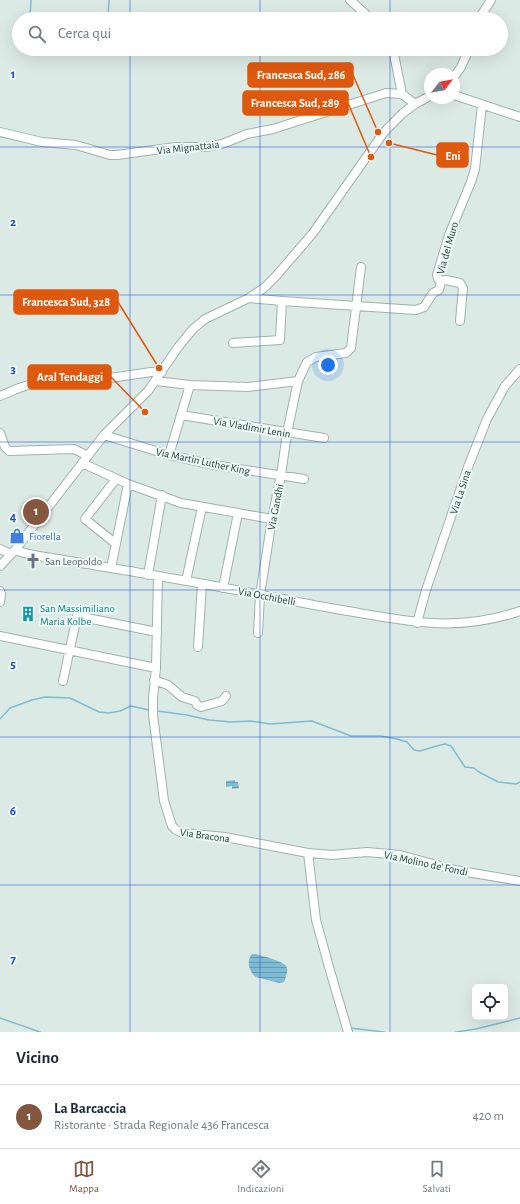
<!DOCTYPE html>
<html lang="it">
<meta charset="utf-8">
<style>
body{margin:0;font-family:"Alegreya Sans",sans-serif;background:#f6f6f7;color:#1f2937}
.controls{position:absolute;right:12px;bottom:12px;display:grid;overflow:hidden;border-radius:6px;box-shadow:0 4px 16px #0002}
.controls button{width:36px;height:36px;display:grid;place-items:center;padding:0;border:0;border-bottom:1px solid #e0e1e3;background:#fff;color:#1f2937;font:20px sans-serif}
.compass{position:absolute;left:424px;top:68px;width:36px;height:36px;border-radius:50%;background:#fff;box-shadow:0 4px 16px #0002;rotate:59deg}
.you{position:absolute;left:328px;top:365px;width:14px;height:14px;margin:-10px;border:3px solid #fff;border-radius:50%;background:#1a73e8;box-shadow:0 0 0 6px #1a73e833}
.badge{display:grid;place-items:center;width:26px;height:26px;border-radius:50%;background:#83563e;color:#fff;font-size:13px;font-weight:700}
.pin{position:absolute;translate:-50% -50%;border:2px solid #fff;box-shadow:0 1px 4px #0006}
.list{margin:0;padding:0;list-style:none}
h2{display:flex;justify-content:space-between;align-items:center;height:52px;margin:0;padding:0 16px;font-size:17px}
h2 small{font-size:13px;font-weight:400;color:#747a83}
.list li{display:grid;grid-template-columns:26px 1fr auto;gap:12px;align-items:center;box-sizing:border-box;height:64px;padding:0 16px;border-top:1px solid #e0e1e3}
.list b{display:block;font-size:15px;white-space:nowrap}
.list p{margin:0;font-size:13px;white-space:nowrap;color:#747a83}
.list em{font-size:13px;font-style:normal;color:#747a83}
.icon{flex:none;width:22px;height:22px;fill:none;stroke:currentColor;stroke-width:2;stroke-linecap:round;stroke-linejoin:round}
.map{position:relative;flex:none;width:520px;height:1032px;overflow:hidden}
.search{position:absolute;background:#fff;box-shadow:0 4px 16px #0002;left:12px;right:12px;top:12px;height:44px;display:flex;align-items:center;gap:10px;box-sizing:border-box;padding:0 14px;border-radius:22px;color:#747a83;font-size:15px}
.sheet{height:116px;background:#fff}
nav{display:flex;justify-content:space-around;align-items:center;box-sizing:border-box;height:56px;border-top:1px solid #e0e1e3;background:#fff;font-size:11px;color:#747a83}
nav a{display:grid;justify-items:center;gap:2px}
nav .on{color:#83563e}
.map>svg:first-child{display:block}
.water{fill:url(#water-rules)}
.lines{fill:none;stroke-linecap:round;stroke-linejoin:round}
.stream{stroke:#7ebcd5;stroke-width:1.5}
.minor-casing{stroke:#9fb2ae;stroke-width:10}
.minor{stroke:#fff;stroke-width:8}
.grid{fill:none;stroke:#1d4ed8;stroke-width:1;stroke-opacity:0.55}
.labels{text-anchor:middle;stroke-width:4;stroke-linejoin:round;paint-order:stroke}
.street-label{font-size:11px;fill:#1d3b37;stroke:#edf7f3}
.shop-label{font-size:11px;fill:#366cbe;stroke:#edf7f3;text-anchor:start}
.worship-label{font-size:11px;fill:#5b616d;stroke:#edf7f3;text-anchor:start}
.culture-label{font-size:11px;fill:#0d838f;stroke:#edf7f3;text-anchor:start}
.grid-label{font-size:13px;text-anchor:middle;font-weight:bold;fill:#1d4ed8;stroke:#edf7f3;stroke-width:4;stroke-linejoin:round;paint-order:stroke}
.leader{fill:none;stroke:#de580e;stroke-width:1.5}
.callout-dot{fill:#de580e;stroke:#edf7f3;stroke-width:1.5}
.callout{fill:#de580e;stroke:#de580e;stroke-width:1.5}
.callout-label{font-size:12px;text-anchor:middle;font-weight:bold;fill:#fff}
</style>
<div class="map">
<svg width="520" height="1032" viewBox="0 0 520 1032">
<defs>
<pattern id="water-rules" width="6" height="5" patternUnits="userSpaceOnUse"><rect width="6" height="5" fill="#7ebcd5"/><path d="M0 2.5h6" fill="none" stroke="#679aae"/></pattern>
</defs>
<rect width="100%" height="100%" fill="#dceae6"/>
<path class="water" d="M235 780V782H238L239 788 232 789V786L226 787V781Z
M252 954H256C262 956 283 961 286 966 289 970 286 977 284 982L279 983 256 977C249 972 246 961 252 954Z"/>
<g class="lines">
<path class="stream" d="M30 17 31 0
M108 19 109 0
M157 711 187 715 209 720 231 722 250 721 270 724 312 721 351 736H381L397 739 407 742 414 750 420 751 440 745 445 744 451 746 465 767 474 768 479 772 498 782 516 784 520 782
M0 719 10 708 32 700 45 697 70 698 99 712 109 713 120 711 131 706 149 710
M0 1018 40 1032
M350 1028 384 1032
M456 1032 476 1029 520 1018"/>
<g class="minor-casing">
<path id="minor" d="M350 0 371 19
M480 19 482 14 491 0
M393 49 402 94
M454 77 461 67 469 49
M454 95 520 117
M0 132 42 142 76 145 110 155H117L176 147H206L222 144 247 134 273 129 386 93 402 94 415 104
M441 281 446 280 460 283 463 288 460 321
M249 298 282 301 416 310 424 307 433 293 439 290 441 281 438 279 437 275 449 235 471 182 475 169 482 105
M233 343 280 340 282 301
M156 381 190 385 248 387 298 381
M0 396 19 388 44 380H54L83 382 151 372H162
M181 415 324 438
M0 433 5 447 9 451 74 449 88 456
M104 435 169 455 214 465 304 479
M169 455 190 385
M82 463 128 484 181 503 272 519
M116 479 85 519 116 544
M0 549 11 554
M15 550C28 555 44 557 59 559 96 566 132 571 169 578 225 587 280 599 336 609 402 620 453 634 520 611
M0 566 15 550 104 435 148 391 179 346 193 329 205 319 249 298 264 288 276 276 313 233 384 132 403 113 415 104 430 96
M111 568 128 484
M148 575 162 495
M158 576 156 668 153 698V715L164 801 172 826 176 830 183 833 225 837 308 853 316 920 329 967 348 1032
M186 581 202 507
M223 588 238 513
M0 591 1 594 0 602
M417 623 426 590 468 467 487 419 505 386 520 369
M258 633 260 595 272 519 281 475 287 433 298 381 307 362 316 357 346 353 351 348 361 267
M0 636 156 668
M198 647 202 584
M154 680 168 685 182 697 195 701 197 705 201 707 222 701 226 696
M63 681 77 616 157 632
M308 853 332 855 367 852 400 855 455 870 520 881"/>
</g>
<use href="#minor" class="minor"/>
</g>
<path class="grid" d="M130 0V19M260 0V19M390 0V19M130 49V1032M260 49V1032M390 49V1032M0 147H520M0 295H520M0 442H520M0 590H520M0 737H520M0 885H520"/>
<defs>
<g id="shop-bare" transform="scale(1.2)"><path d="M-5-2.5h2.3a2.7 3.5 0 0 1 5.4 0H5L5.5 6h-11ZM-1.5-2.5h3a1.5 2.3 0 0 0-3 0Z" fill="#3f7fe0" stroke="#edf7f3" stroke-width="2.5" paint-order="stroke"/></g>
<g id="church-bare" transform="scale(1.2)"><path d="M-1.2-6h2.4v3.5h3.3v2.4h-3.3V6h-2.4V-.1h-3.3v-2.4h3.3Z" fill="#6b7280" stroke="#edf7f3" stroke-width="2.5" paint-order="stroke"/></g>
<g id="building-bare" transform="scale(1.2)"><path d="M-4-6H4V6H1V3H-1V6H-4ZM-2.5-4.3h1.7v1.8h-1.7ZM.8-4.3h1.7v1.8H.8ZM-2.5-1h1.7V.8h-1.7ZM.8-1h1.7V.8H.8Z" fill="#0f9aa8" stroke="#edf7f3" stroke-width="2.5" paint-order="stroke"/></g>
</defs>
<g fill-rule="evenodd">
<use href="#shop-bare" x="17" y="536"/>
<use href="#church-bare" x="33" y="561"/>
<use href="#building-bare" x="28" y="614"/>
</g>
<g class="labels">
<g class="street-label">
<text transform="translate(188 147) rotate(-6)" y="4">Via Mignattaia</text>
<text transform="translate(447 248) rotate(-74)" y="4">Via del Muro</text>
<text transform="translate(252 427) rotate(10)" y="4">Via Vladimir Lenin</text>
<text transform="translate(203 461) rotate(12)" y="4">Via Martin Luther King</text>
<text transform="translate(460 492) rotate(-72)" y="4">Via La Sina</text>
<text transform="translate(275 507) rotate(-79)" y="4">Via Gandhi</text>
<text transform="translate(267 596) rotate(11)" y="4">Via Occhibelli</text>
<text transform="translate(205 835) rotate(8)" y="4">Via Bracona</text>
<text transform="translate(426 863) rotate(12)" y="4">Via Molino de' Fondi</text>
</g>
<g class="shop-label">
<text x="29" y="540">Fiorella</text>
</g>
<g class="worship-label">
<text x="45" y="565">San Leopoldo</text>
</g>
<g class="culture-label">
<text x="40" y="612">San Massimiliano<tspan x="40" dy="13">Maria Kolbe</tspan></text>
</g>
</g>
<g class="grid-label">
<text x="13" y="78">1</text>
<text x="13" y="226">2</text>
<text x="13" y="373">3</text>
<text x="13" y="521">4</text>
<text x="13" y="668">5</text>
<text x="13" y="815">6</text>
<text x="13" y="963">7</text>
</g>
<path class="leader" d="M378 132L353 75M371 157L348 103M389 143L437 155M159 368L118 302M145 412L111 377"/>
<g class="callout-dot">
<circle cx="378" cy="132" r="4"/>
<circle cx="371" cy="157" r="4"/>
<circle cx="389" cy="143" r="4"/>
<circle cx="159" cy="368" r="4"/>
<circle cx="145" cy="412" r="4"/>
</g>
<g class="callout">
<rect x="248" y="63" width="105" height="24" rx="4"/>
<rect x="243" y="91" width="105" height="24" rx="4"/>
<rect x="437" y="143" width="31" height="24" rx="4"/>
<rect x="14" y="290" width="104" height="24" rx="4"/>
<rect x="28" y="365" width="83" height="24" rx="4"/>
</g>
<g class="callout-label">
<text x="301" y="79">Francesca Sud, 286</text>
<text x="295" y="107">Francesca Sud, 289</text>
<text x="453" y="160">Eni</text>
<text x="66" y="306">Francesca Sud, 328</text>
<text x="70" y="381">Aral Tendaggi</text>
</g>
</svg>
<div class="controls">
<button><svg class="icon" aria-label="locate" viewBox="0 0 24 24"><circle cx="12" cy="12" r="6"/><path d="M12 2v4M12 18v4M2 12h4M18 12h4"/></svg></button>
</div>
<svg class="compass" viewBox="-18 -18 36 36"><path d="M0-13l5 13h-10z" fill="#e53935"/><path d="M0 13l5-13h-10z" fill="#747a83"/></svg>
<div class="you"></div>
<div class="pin badge" style="left:36px;top:512px">1</div>
<div class="search"><svg class="icon" aria-label="search" viewBox="0 0 24 24"><circle cx="10" cy="10" r="6"/><path d="M15 15l6 6"/></svg>Cerca qui</div>
</div>
<section class="sheet">
<h2>Vicino<small></small></h2>
<ul class="list">
<li><span class="badge">1</span><div><b>La Barcaccia</b><p>Ristorante · Strada Regionale 436 Francesca</p></div><em>420 m</em></li>
</ul>
</section>
<nav>
<a class="on"><svg class="icon" aria-label="map" viewBox="0 0 24 24"><path d="M3 6l6-2 6 2 6-2v14l-6 2-6-2-6 2zM9 4v14M15 6v14"/></svg>Mappa</a>
<a><svg class="icon" aria-label="directions" viewBox="0 0 24 24"><path d="M12 3l9 9-9 9-9-9zM9 14v-3h6M13 9l2 2-2 2"/></svg>Indicazioni</a>
<a><svg class="icon" aria-label="saved" viewBox="0 0 24 24"><path d="M7 4h10v16l-5-4-5 4z"/></svg>Salvati</a>
</nav>
